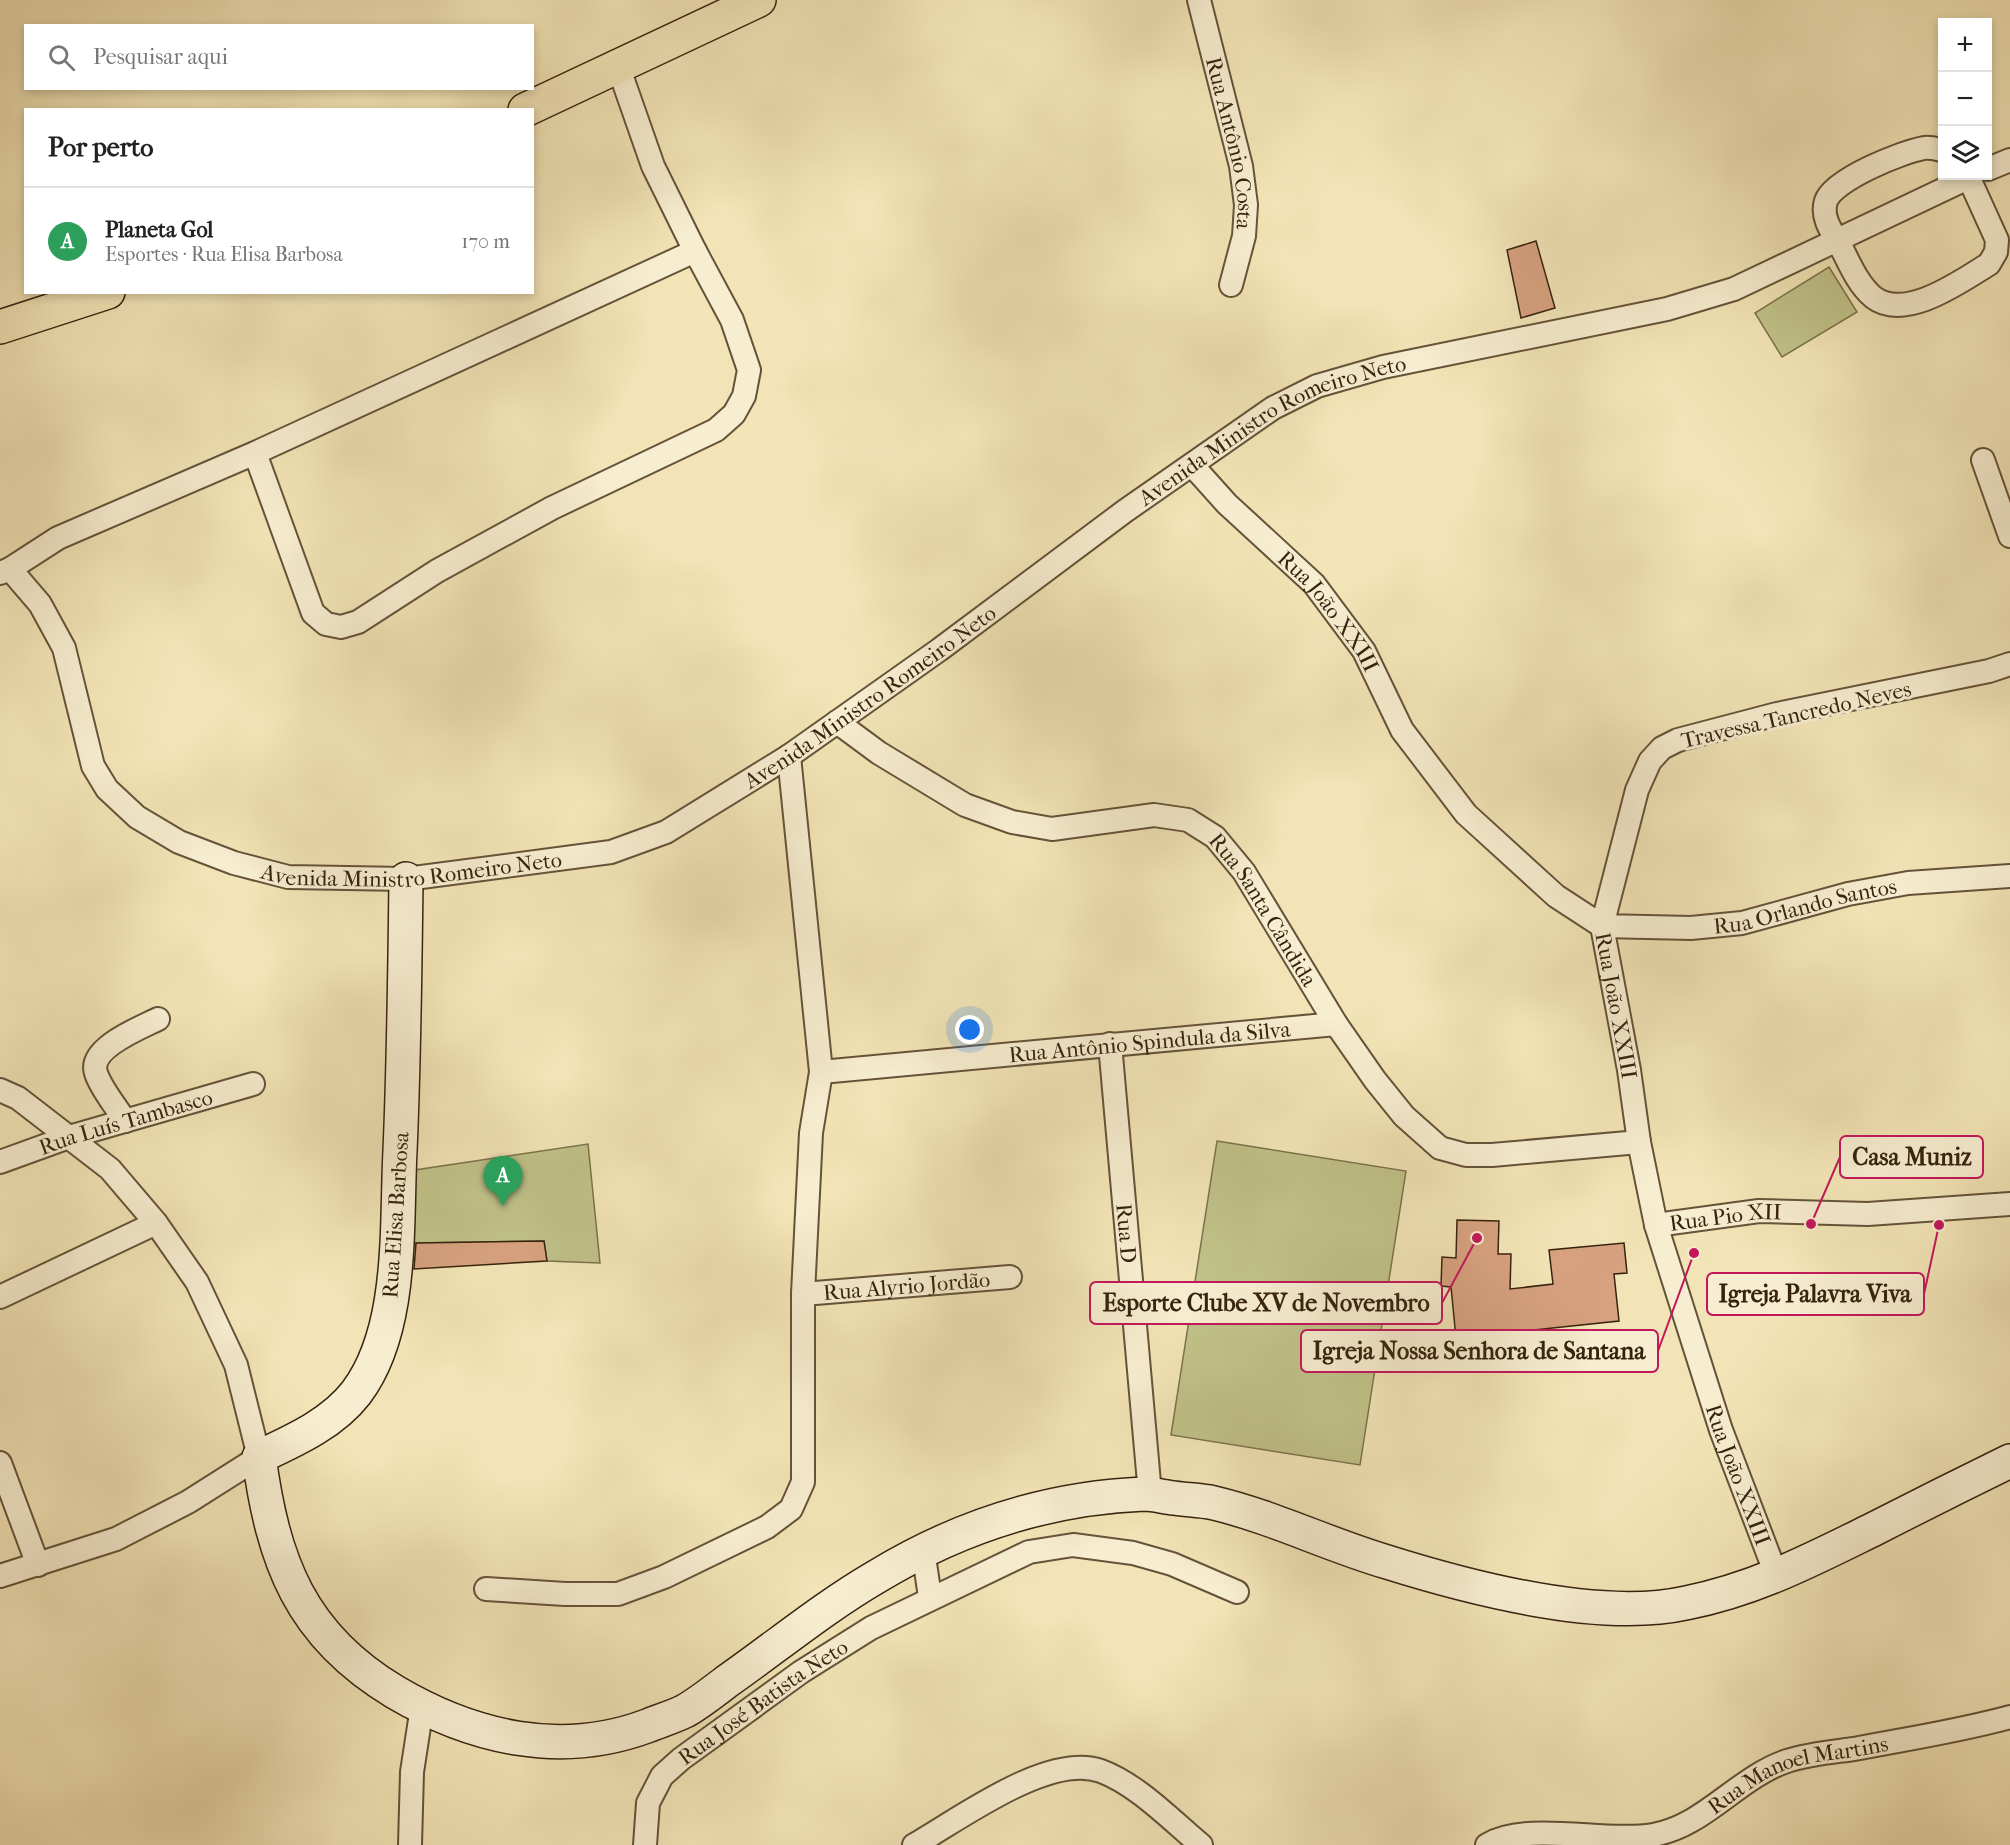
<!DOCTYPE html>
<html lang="pt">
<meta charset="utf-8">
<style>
body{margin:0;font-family:"IM FELL French Canon",serif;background:#f2f2f2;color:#222}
.controls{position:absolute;right:18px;top:18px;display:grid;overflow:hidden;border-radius:0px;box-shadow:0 3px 9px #0003}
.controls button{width:54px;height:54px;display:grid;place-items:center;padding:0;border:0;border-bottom:2px solid #e0e0e0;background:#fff;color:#222;font:30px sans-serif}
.you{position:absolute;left:970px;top:1030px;width:21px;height:21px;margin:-15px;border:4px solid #fff;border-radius:50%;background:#1a73e8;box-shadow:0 0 0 9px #1a73e833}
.badge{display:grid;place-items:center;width:39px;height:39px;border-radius:50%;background:#b45309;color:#fff;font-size:20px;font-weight:700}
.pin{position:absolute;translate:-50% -50px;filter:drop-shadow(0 2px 3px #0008)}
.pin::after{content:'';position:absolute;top:32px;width:21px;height:18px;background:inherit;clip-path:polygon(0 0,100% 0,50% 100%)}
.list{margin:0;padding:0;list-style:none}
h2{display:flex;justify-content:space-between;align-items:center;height:78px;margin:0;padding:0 24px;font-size:26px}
h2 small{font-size:20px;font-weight:400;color:#767676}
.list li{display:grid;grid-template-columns:39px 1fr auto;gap:18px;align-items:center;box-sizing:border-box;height:108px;padding:0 24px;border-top:2px solid #e0e0e0}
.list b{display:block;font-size:22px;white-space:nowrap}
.list p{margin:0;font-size:20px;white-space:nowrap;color:#767676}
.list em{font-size:20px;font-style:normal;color:#767676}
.icon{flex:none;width:33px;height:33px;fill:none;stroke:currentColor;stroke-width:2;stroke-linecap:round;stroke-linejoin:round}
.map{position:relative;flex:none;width:2010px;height:1845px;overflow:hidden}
.search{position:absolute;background:#fff;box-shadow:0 3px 9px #0003;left:24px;top:24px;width:510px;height:66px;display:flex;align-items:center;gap:15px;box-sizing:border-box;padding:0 21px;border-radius:0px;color:#767676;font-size:22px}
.panel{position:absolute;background:#fff;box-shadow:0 3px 9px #0003;left:24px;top:108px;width:510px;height:186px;border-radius:0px}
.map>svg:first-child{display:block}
.green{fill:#c0c289;stroke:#7b724c;stroke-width:1.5}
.building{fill:#d7a17f;stroke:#36230f;stroke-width:1.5}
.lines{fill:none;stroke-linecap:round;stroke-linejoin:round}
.street-casing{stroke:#655339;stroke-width:26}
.secondary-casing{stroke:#36230f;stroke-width:36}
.highway-casing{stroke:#36230f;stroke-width:36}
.street{stroke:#f7edd0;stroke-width:22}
.secondary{stroke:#f7edd0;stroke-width:33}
.highway{stroke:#f2e4b6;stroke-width:33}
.labels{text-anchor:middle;stroke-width:6;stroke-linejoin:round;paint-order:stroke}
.street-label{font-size:22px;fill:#36230f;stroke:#f7edd0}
.leader{fill:none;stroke:#c2185b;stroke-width:2}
.callout-dot{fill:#c2185b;stroke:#f7edd0;stroke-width:2}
.callout{fill:#f7edd0;stroke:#c2185b;stroke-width:2}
.callout-label{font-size:24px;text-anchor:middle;font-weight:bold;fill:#36230f}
</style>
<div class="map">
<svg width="2010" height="1845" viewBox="0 0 2010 1845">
<rect width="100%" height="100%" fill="#f2e4b6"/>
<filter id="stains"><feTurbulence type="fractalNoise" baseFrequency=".00333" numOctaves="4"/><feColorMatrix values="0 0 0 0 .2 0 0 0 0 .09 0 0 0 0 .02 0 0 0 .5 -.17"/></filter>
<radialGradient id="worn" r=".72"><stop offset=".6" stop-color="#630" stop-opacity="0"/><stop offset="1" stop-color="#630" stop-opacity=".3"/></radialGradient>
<path class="green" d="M1829 267 1857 312 1782 357 1755 313Z
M1217 1141 1406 1171 1360 1465 1171 1435Z
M588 1144 600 1263 547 1261 544 1241 410 1243 415 1170Z"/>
<path class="building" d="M1536 241 1555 308 1521 318 1507 250Z
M1457 1220 1499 1221 1498 1254H1511L1510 1289 1553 1284 1549 1250 1624 1243 1627 1273 1614 1274 1619 1321 1456 1338 1451 1287 1441 1286 1442 1257 1456 1258Z
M544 1241 547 1261 414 1269 416 1243Z"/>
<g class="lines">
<g class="street-casing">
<g id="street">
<path id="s1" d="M1199 0 1241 166 1246 205 1244 236 1231 285"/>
<path d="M618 66 653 166 695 251"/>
<path d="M1942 150C1937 149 1930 147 1924 148 1902 152 1834 179 1826 201 1820 219 1835 236 1843 251 1851 267 1859 285 1873 297 1905 322 1961 281 1989 264L1996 252 1997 240 1968 176"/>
<path d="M1988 169 2010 160"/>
<path d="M1983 460 2010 536"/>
<path id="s2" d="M1192 465 1227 504 1314 584 1364 651 1402 730 1466 814 1556 896 1602 926 1629 1070 1639 1142 1656 1225 1721 1430 1777 1577"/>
<path d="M10 569 58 538 255 453 695 251 732 320 749 370 744 396 734 414 716 430 552 508 437 571 358 622 341 627 326 624 313 613 255 453"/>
<path id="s3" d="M0 573 10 569 40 604 64 648 93 766 107 789 137 817 179 842 234 863 288 877 406 879 611 852 666 832 789 756 939 650 1125 511 1273 408 1317 386 1383 367 1667 309 1734 289 1972 176"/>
<path id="s4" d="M2010 664 1989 671 1777 714 1678 740 1662 748 1650 761 1637 790 1602 926 1691 928 1742 923 1848 894 1908 883 2010 876"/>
<path id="s5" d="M837 722 879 753 965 805 1012 822 1052 829 1154 815 1188 820 1215 837 1244 872 1336 1024 1375 1080 1404 1116 1440 1148 1466 1155H1492L1639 1142"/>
<path id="s6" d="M1110 1044 1150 1494"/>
<path id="s7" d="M821 1072 1336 1024"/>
<path d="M0 1090 18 1098 110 1169 156 1223 197 1282 236 1365 259 1457 188 1502 116 1539 0 1576"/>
<path d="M125 1121C116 1106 101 1089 96 1073 88 1048 140 1028 158 1019"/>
<path id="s8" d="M0 1162 69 1137 253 1084"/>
<path id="s9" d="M1656 1225 1759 1211 1868 1214 2010 1204"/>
<path id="s10" d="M803 1294 1010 1277"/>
<path d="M0 1297 156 1223"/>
<path d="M0 1463 38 1565"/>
<path d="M923 1550 930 1597"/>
<path d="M486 1589 565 1594H618L664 1577 767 1527 791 1509 803 1482V1294L811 1133 821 1072 789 756"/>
<path d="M410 1845 412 1772 422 1707"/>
<path id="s11" d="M645 1845 648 1803 662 1776 681 1759 801 1672 871 1628 1029 1552 1073 1545 1133 1553 1172 1564 1237 1592"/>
<path d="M914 1845C960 1819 1049 1752 1101 1771 1138 1785 1171 1820 1201 1845"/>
<path id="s12" d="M1487 1845C1526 1821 1605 1843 1653 1835 1705 1826 1737 1778 1787 1761 1808 1754 1832 1752 1854 1749 1906 1739 1959 1731 2010 1717"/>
</g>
</g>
<g class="secondary-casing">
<path id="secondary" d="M406 879C405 969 404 1060 400 1151 396 1226 404 1330 356 1393 332 1424 293 1441 259 1457 273 1561 300 1635 395 1692 473 1738 561 1758 647 1726 659 1721 673 1717 685 1711 699 1703 713 1692 726 1682 776 1647 823 1608 876 1577 958 1527 1047 1498 1144 1494 1154 1494 1164 1497 1174 1498 1187 1500 1201 1500 1214 1503 1273 1517 1329 1545 1387 1562 1470 1588 1600 1622 1686 1603 1756 1589 1811 1560 1874 1529 1919 1506 1965 1483 2010 1461"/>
</g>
<g class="highway-casing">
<path id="highway" d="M525 110 759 0
M0 327 108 292"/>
</g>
<use href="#street" class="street"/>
<use href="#secondary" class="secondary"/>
<use href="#highway" class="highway"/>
</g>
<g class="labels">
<g class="street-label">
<text dy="8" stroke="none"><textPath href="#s1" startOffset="147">Rua Antônio Costa</textPath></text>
<text dy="8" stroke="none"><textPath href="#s3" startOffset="1574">Avenida Ministro Romeiro Neto</textPath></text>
<text dy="8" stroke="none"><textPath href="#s2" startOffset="201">Rua João XXIII</textPath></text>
<text dy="8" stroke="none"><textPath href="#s3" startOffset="1088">Avenida Ministro Romeiro Neto</textPath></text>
<text transform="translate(1796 714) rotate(-13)" y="8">Travessa Tancredo Neves</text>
<text dy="8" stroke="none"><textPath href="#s3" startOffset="584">Avenida Ministro Romeiro Neto</textPath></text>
<text dy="8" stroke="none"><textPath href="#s4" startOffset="754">Rua Orlando Santos</textPath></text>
<text dy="8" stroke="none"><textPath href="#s5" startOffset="500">Rua Santa Cândida</textPath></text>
<text dy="8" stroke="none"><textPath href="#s2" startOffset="705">Rua João XXIII</textPath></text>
<text dy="8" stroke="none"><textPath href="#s7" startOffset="330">Rua Antônio Spindula da Silva</textPath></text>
<text dy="8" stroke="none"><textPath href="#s8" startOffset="132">Rua Luís Tambasco</textPath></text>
<text transform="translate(395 1215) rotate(-86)" y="8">Rua Elisa Barbosa</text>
<text dy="8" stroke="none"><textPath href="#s9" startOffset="70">Rua Pio XII</textPath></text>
<text dy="8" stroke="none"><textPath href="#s6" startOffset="190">Rua D</textPath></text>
<text dy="8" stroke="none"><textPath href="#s10" startOffset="104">Rua Alyrio Jordão</textPath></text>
<text dy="8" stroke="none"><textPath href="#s2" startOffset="1191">Rua João XXIII</textPath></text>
<text dy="8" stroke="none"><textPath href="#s11" startOffset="198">Rua José Batista Neto</textPath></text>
<text dy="8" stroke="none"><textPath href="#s12" startOffset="328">Rua Manoel Martins</textPath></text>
</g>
</g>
<path class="leader" d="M1811 1224L1840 1157M1939 1225L1924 1294M1477 1238L1442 1303M1694 1253L1658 1351"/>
<g class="callout-dot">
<circle cx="1811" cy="1224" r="6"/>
<circle cx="1939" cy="1225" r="6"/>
<circle cx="1477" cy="1238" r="6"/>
<circle cx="1694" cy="1253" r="6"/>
</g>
<g class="callout">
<rect x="1840" y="1136" width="143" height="42" rx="6"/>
<rect x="1707" y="1273" width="217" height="42" rx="6"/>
<rect x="1090" y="1282" width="352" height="42" rx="6"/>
<rect x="1301" y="1330" width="357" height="42" rx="6"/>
</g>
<g class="callout-label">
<text x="1912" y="1165">Casa Muniz</text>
<text x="1815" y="1302">Igreja Palavra Viva</text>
<text x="1266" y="1311">Esporte Clube XV de Novembro</text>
<text x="1479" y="1359">Igreja Nossa Senhora de Santana</text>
</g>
<rect width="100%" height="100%" filter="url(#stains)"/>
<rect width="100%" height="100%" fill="url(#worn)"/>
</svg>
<div class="controls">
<button>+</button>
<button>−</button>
<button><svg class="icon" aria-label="layers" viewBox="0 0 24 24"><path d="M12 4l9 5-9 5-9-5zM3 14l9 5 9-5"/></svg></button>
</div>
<div class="you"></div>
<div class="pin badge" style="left:503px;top:1206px;background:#2e9e5b">A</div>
<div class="search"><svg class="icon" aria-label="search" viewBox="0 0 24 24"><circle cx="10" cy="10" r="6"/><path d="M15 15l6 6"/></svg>Pesquisar aqui</div>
<section class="panel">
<h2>Por perto<small></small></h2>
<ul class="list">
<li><span class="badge" style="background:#2e9e5b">A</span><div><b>Planeta Gol</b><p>Esportes · Rua Elisa Barbosa</p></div><em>170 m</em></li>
</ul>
</section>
</div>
